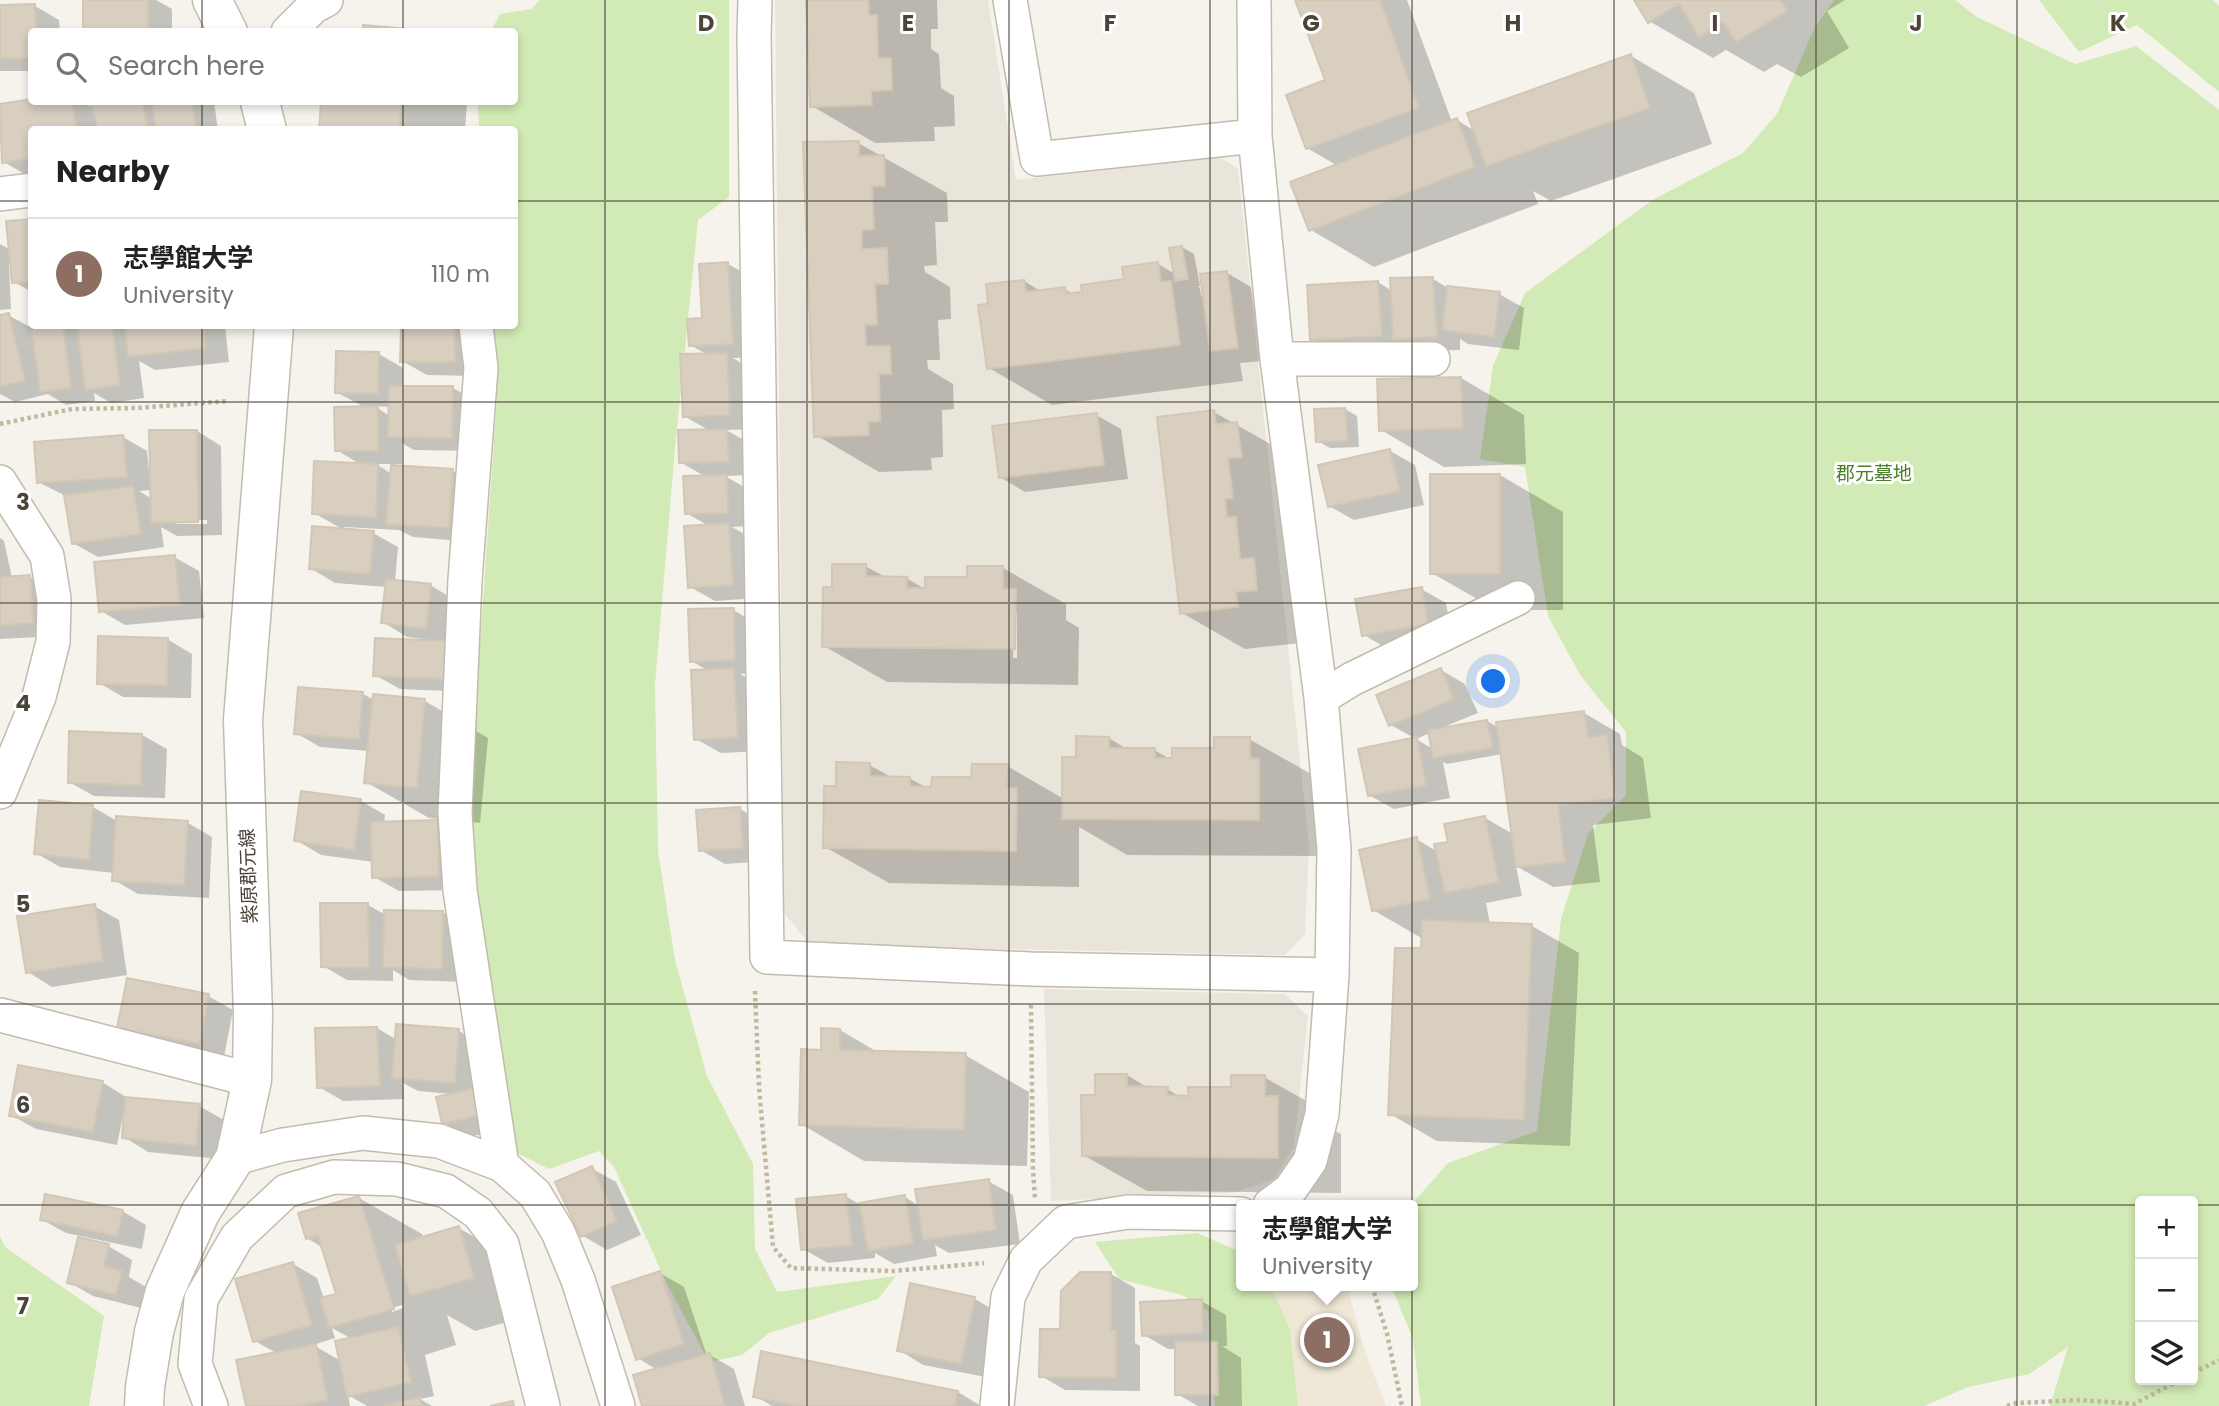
<!DOCTYPE html>
<meta charset="utf-8">
<style>
body{margin:0;font-family:Poppins,"Noto Sans JP",sans-serif;background:#f6f6f6;color:#222}
.controls{position:absolute;right:21px;bottom:21px;display:grid;overflow:hidden;border-radius:7px;box-shadow:0 4px 10px #0003}
.controls button{width:63px;height:63px;display:grid;place-items:center;padding:0;border:0;border-bottom:2px solid #e0e0e0;background:#fff;color:#222;font:35px sans-serif}
.you{position:absolute;left:1494px;top:682px;width:24px;height:24px;margin:-18px;border:5px solid #fff;border-radius:50%;background:#1a73e8;box-shadow:0 0 0 10px #1a73e833}
.badge{display:grid;place-items:center;width:46px;height:46px;border-radius:50%;background:#0b8043;color:#fff;font-size:23px;font-weight:700}
.pin{position:absolute;translate:-50% -50%;border:4px solid #fff;box-shadow:0 2px 7px #0006}
.popup{position:absolute;left:1236px;top:1200px;width:182px;height:91px;box-sizing:border-box;display:grid;place-content:center;border-radius:7px;background:#fff;filter:drop-shadow(0 2px 5px #0005);font-size:23px;white-space:nowrap;color:#767676}
.popup b{font-size:26px;color:#222}
.popup::after{content:'';position:absolute;left:50%;top:100%;margin-left:-14px;border:14px solid transparent;border-top-color:#fff}
.list{margin:0;padding:0;list-style:none}
h2{display:flex;justify-content:space-between;align-items:center;height:91px;margin:0;padding:0 28px;font-size:30px}
h2 small{font-size:23px;font-weight:400;color:#767676}
.list li{display:grid;grid-template-columns:46px 1fr auto;gap:21px;align-items:center;box-sizing:border-box;height:112px;padding:0 28px;border-top:2px solid #e0e0e0}
.list b{display:block;font-size:26px;white-space:nowrap}
.list p{margin:0;font-size:23px;white-space:nowrap;color:#767676}
.list em{font-size:23px;font-style:normal;color:#767676}
.icon{flex:none;width:38px;height:38px;fill:none;stroke:currentColor;stroke-width:2;stroke-linecap:round;stroke-linejoin:round}
.map{position:relative;flex:none;width:2219px;height:1406px;overflow:hidden}
.search{position:absolute;background:#fff;box-shadow:0 4px 10px #0003;left:28px;top:28px;width:490px;height:77px;display:flex;align-items:center;gap:18px;box-sizing:border-box;padding:0 24px;border-radius:7px;color:#767676;font-size:26px}
.panel{position:absolute;background:#fff;box-shadow:0 4px 10px #0003;left:28px;top:126px;width:490px;height:203px;border-radius:7px}
.map>svg:first-child{display:block}
.residential{fill:#eae5da}
.education{fill:#efe8d6}
.green{fill:#d2eab5;fill-rule:evenodd}
.shadow{fill:#0003;fill-rule:evenodd}
.building{fill:#d8cfc1;stroke:#d3c7b4;stroke-width:2}
.lines{fill:none;stroke-linecap:round;stroke-linejoin:round}
.minor-casing{stroke:#c2bbae;stroke-width:36}
.tertiary-casing{stroke:#c2bbae;stroke-width:41}
.path{stroke:#c4b79f;stroke-width:4.5;stroke-dasharray:3.5 3.5;stroke-linecap:butt}
.minor{stroke:#fff;stroke-width:33}
.tertiary{stroke:#fff;stroke-width:38}
.grid{fill:none;stroke:#4b4439;stroke-width:2;stroke-opacity:0.55}
.labels{text-anchor:middle;stroke-width:6;stroke-linejoin:round;paint-order:stroke}
.park-label{font-size:19px;fill:#4a7f2a;stroke:#fff}
.street-label{font-size:19px;fill:#4b4439;stroke:#fff}
.grid-label{font-size:23px;text-anchor:middle;font-weight:bold;fill:#4b4439;stroke:#fff;stroke-width:6;stroke-linejoin:round;paint-order:stroke}
</style>
<div class="map">
<svg width="2219" height="1406" viewBox="0 0 2219 1406">
<rect width="100%" height="100%" fill="#f6f3ec"/>
<path class="residential" d="M775 0H988L1016 180 1220 157 1238 169 1309 847 1305 934 1285 955 810 945 784 913Z
M1044 989 1285 994 1308 1016 1294 1147 1274 1179 1233 1193 1051 1201Z"/>
<path class="education" d="M1271 1286H1347L1365 1351 1386 1406H1298L1290 1329Z"/>
<path class="green" d="M539 0H729V197L698 220 675 448 655 684 658 851 675 960 707 1076 753 1164 755 1249 777 1292 896 1276 878 1299 769 1333 742 1355 709 1362 667 1284 614 1167 599 1151 549 1169 515 1152 472 895 471 775 497 398 491 326H514V130L479 129 478 102H514V32L491 31 500 14 532 9Z
M1834 0H1955L1977 17 2075 64 2136 46 2219 110V1406H2050L2068 1347 2029 1374 1968 1387 1924 1406H1421L1413 1339 1391 1286H1413L1411 1205 1448 1163 1537 1131 1561 919 1588 834 1626 795V732L1580 675 1548 616 1525 467 1480 459 1493 366 1525 293 1654 199 1743 153 1777 114 1814 29ZM2140 1201H2193V1380H2140Z
M2039 0H2213L2219 6V92L2137 25 2079 52Z
M1197 1233 1241 1252V1286H1271L1290 1329 1298 1406H1215L1208 1311 1182 1295 1119 1279 1095 1242Z
M0 1236 5 1247 104 1316 89 1406H0Z"/>
<path class="shadow" d="M84 0H156L172 9V32H84Z
M808 0H937L938 29H931V49L939 54 941 88 954 96 955 126 934 127 935 141 875 143 812 106Z
M1298 0H1407L1452 122 1457 120 1475 131 1631 56 1694 93 1712 144 1551 201 1533 191 1538 204 1374 267 1311 230 1338 166 1307 148 1327 81Z
M1636 0H1845L1827 11 1849 48 1801 77 1777 64 1764 72 1726 50 1713 58 1649 21Z
M35 6 59 20 60 32H32V71H0V7Z
M32 101 83 102 94 108 93 102H214L218 130H32V175L28 176 4 162 0 140V106Z
M323 102H467L465 130H321Z
M858 143 947 193 948 222H935L937 265 924 266 925 272 950 287 951 319 938 320 940 360H927L928 369 953 384 954 409 942 410 943 457 931 458 932 470 879 472 816 435Z
M32 221V292L14 282 12 264H9L11 309 0 310V244L11 250Z
M1182 247 1194 254 1200 286H1197L1200 288 1201 296 1227 273 1251 287 1262 361 1240 363 1243 381 1052 405 989 368 990 306 1024 281 1042 292 1064 289 1075 295 1126 281 1158 264 1175 274Z
M728 264 753 278 757 357 733 358 751 369 754 429 726 430 751 444 752 475 725 476 751 491 752 526 732 527 753 539 757 598 715 601 690 587 709 526 686 513 706 477 680 462 710 431 684 416 708 355 690 345Z
M1433 279 1448 288 1499 294 1524 308 1519 350 1468 344 1460 339V350L1337 353 1312 339 1378 282 1392 291Z
M8 315 34 329 33 326H225L229 362 155 370 139 361 144 398 111 403 94 393 95 401 66 405 48 394 15 402 0 394V317Z
M402 326H467L479 376 427 375 402 361Z
M379 354 403 368V387L453 388 477 402 476 451 414 450 402 443V464H394V467L453 471 477 485 473 542 413 537 399 530 344 527V530L314 513 361 465 337 450 366 408 336 392ZM374 406 390 407V416ZM376 464H392V474Z
M1461 378 1524 415 1526 464 1444 467 1381 430Z
M1345 409 1357 416 1359 447 1330 448 1318 441Z
M1214 412 1300 461 1301 643 1245 649 1182 613Z
M1096 415 1121 429 1128 479 1025 492 1000 477Z
M197 431 221 446 222 535 177 536 161 527 164 547 98 557 73 543 66 496 38 482 123 437 147 451 149 472H152ZM152 490V499L139 491ZM207 520V524H175V521Z
M1390 451 1415 465 1424 505 1354 520 1329 506Z
M1500 475 1563 512V610H1496L1432 573Z
M373 533 398 547 395 581 430 585 455 600 470 692 400 689 375 675 423 641V639L407 637 383 622 387 587 335 583 310 568Z
M0 538 4 541 12 578 30 577 54 591 57 636 0 639Z
M174 557 199 571 204 618 125 625 101 611Z
M865 566 887 578H906L927 590 1003 568 1066 604V620L1079 628 1078 685 887 682 824 646 834 589ZM1014 613H1017V658H1013Z
M1421 589 1446 603 1452 638 1388 649 1364 635Z
M733 610 758 624 759 673 740 674 758 684 762 751 721 753 696 739 709 671 691 661Z
M167 639 192 654 191 698 123 697 99 683Z
M1441 670 1465 684 1478 713 1441 728 1487 721 1499 728 1584 713 1620 734 1622 745 1643 758 1651 818 1593 825 1600 882 1553 887 1516 866 1522 896 1486 903 1490 924 1532 926 1579 953 1570 1146 1437 1141 1390 1114 1423 939 1373 910 1416 839 1438 852 1485 818 1513 834 1502 754 1447 764 1443 762 1450 798 1394 809 1369 795 1416 739 1391 725ZM1430 733 1433 749 1416 739Z
M299 689 363 694 374 700V696L425 701 488 738 480 823 429 818 366 782 369 751 320 747 296 733Z
M70 733 142 735 167 749 165 798 94 796 69 782Z
M1109 738 1128 750H1154L1174 761 1249 739 1313 775 1322 856 1127 855 1079 827V887L889 883 825 847 838 787 869 765 893 778H909L927 788 973 779 1007 766 1064 799 1077 759Z
M303 793 361 801 385 815 384 823 437 822 461 836 463 890 399 891 374 877V862L321 855 296 840Z
M93 807 117 821 188 823 212 837 209 898 138 894 114 880V873L60 867 36 853Z
M740 809 764 823 767 861 725 864 700 850Z
M368 905 386 915 442 912 467 926 466 982 409 980 393 970V981L347 980 323 966Z
M94 906 119 920 127 975 52 987 28 972Z
M208 996 233 1010 224 1057 144 1041 119 1027Z
M377 1028 397 1040 459 1031 483 1045 505 1129 468 1137 444 1123 452 1094 418 1091 403 1083 404 1099 343 1101 319 1087Z
M840 1030 879 1053 965 1055 1029 1092 1027 1166 864 1161 801 1124 822 1052Z
M1127 1075 1150 1089H1167L1182 1098 1233 1089 1264 1077 1328 1113V1127L1341 1134V1193L1147 1191 1083 1155 1096 1097Z
M102 1082 126 1097V1099L199 1106 224 1120 220 1159 148 1152 124 1137 125 1116H123L117 1145 36 1129 11 1115Z
M591 1168 616 1182 641 1235 607 1250 583 1236 558 1183Z
M988 1181 1013 1195 1020 1244 949 1253 935 1245 937 1256 894 1264 875 1253V1258L828 1263 803 1249 845 1196 861 1205 905 1197 919 1206Z
M359 1198 422 1234 424 1239 459 1228 522 1265 536 1314 475 1331 447 1315 456 1345 425 1355 434 1396 420 1399 432 1406H367L348 1395 350 1406H248L278 1354 255 1341 293 1264 317 1278 324 1299 338 1295 323 1248 307 1238ZM402 1305 403 1308 392 1312V1308ZM332 1328 352 1339 341 1361 313 1345 335 1338Z
M122 1211 146 1225 142 1249 66 1233 41 1219Z
M108 1246 132 1260 129 1277 146 1287 141 1308 93 1296 69 1282Z
M660 1273 684 1287 707 1356 710 1355 734 1369 745 1406H644L657 1370 638 1358Z
M1111 1274 1135 1288V1343L1140 1346V1391L1065 1390 1041 1376Z
M975 1299 999 1313 986 1377 923 1365 899 1350Z
M1201 1301 1226 1315 1227 1346H1222L1241 1358 1242 1406H1198L1177 1394V1349H1168L1144 1335Z
M763 1354 958 1392 981 1406H772L755 1396Z"/>
<path class="building" d="M83 0H148V32H83Z
M806 0H868L869 15H877L878 58H891L892 90 871 91 872 105 810 107Z
M1295 0H1380L1419 108 1306 149 1286 95 1325 80Z
M1634 0H1781L1787 11 1736 42 1723 22 1699 37 1679 4 1648 23Z
M35 4 36 32H32V58H0V5Z
M363 25 407 29V32H363Z
M1631 54 1650 108 1486 166 1467 113Z
M32 99V102H72L77 130H32V158L2 163 0 104Z
M91 102H142L148 130H98Z
M152 102H192L196 128 156 130Z
M321 102H401L399 130H319Z
M1457 118 1475 167 1309 231 1290 182Z
M859 141V156L884 155 885 186H872L874 229 862 230V249L887 248 888 284H875L877 324 865 325 866 346H890L891 374H879L880 421 868 422 869 435 814 437 803 142Z
M32 219V281L12 283 6 221Z
M1182 246 1188 279 1175 281 1169 248Z
M728 262 733 344 689 346 687 319 702 318 699 264Z
M1158 262 1161 282 1171 281 1180 345 987 369 978 305 988 304 986 284 1024 280 1026 292 1065 287 1066 294 1082 292 1081 285 1124 279 1122 267Z
M1227 271 1238 348 1210 351 1200 274Z
M1433 277 1437 337 1393 339 1390 278Z
M1378 281 1382 336 1310 340 1307 285Z
M1447 286 1500 292 1494 337 1442 330Z
M9 313 25 381 0 386V315Z
M32 314V326H63L71 388 40 392 30 315Z
M77 326H112L120 385 85 390Z
M125 326H203L205 348 128 357Z
M401 326H454L455 362H400Z
M336 351 379 352 378 394 335 393Z
M727 353 730 415 683 417 680 354Z
M1461 377 1463 428 1379 431 1377 379Z
M389 386H453L452 438 388 437Z
M378 406V451H335L334 407Z
M1345 408 1348 441 1316 442 1314 409Z
M1214 410 1216 424 1237 422 1242 457 1228 458 1233 498 1225 499 1227 517H1236L1240 559 1254 558 1257 590 1236 592 1238 607 1180 614 1157 417Z
M1097 413 1104 465 999 478 992 426Z
M727 429 729 462 679 463 678 430Z
M149 430H197L198 522 151 523Z
M123 435 127 477 37 483 34 442Z
M1390 449 1400 491 1328 507 1318 465Z
M314 461 378 464 376 517 312 514Z
M391 465 453 469 449 528 386 524Z
M1430 474H1500V574H1430Z
M727 475 728 513 685 514 683 476Z
M133 486 141 534 72 544 64 495Z
M729 523 733 585 688 588 684 526Z
M312 526 374 531 370 574 309 569Z
M175 555 180 605 99 612 94 562Z
M832 564H866V576L907 577V588H925V577H967V566H1003V589H1016L1015 649 822 647 823 587H832Z
M30 575 33 623 0 625V577Z
M386 579 431 584 426 629 381 623Z
M1422 587 1428 624 1362 636 1355 599Z
M734 608 735 660 690 662 688 609Z
M98 636 168 638 167 685 97 684Z
M375 638 447 641 446 679 373 676Z
M734 668 738 737 694 740 691 670Z
M1441 668 1454 699 1389 726 1376 695Z
M298 687 363 692 359 739 294 734Z
M373 694 425 699 417 788 364 783Z
M1584 711 1588 737 1607 735 1615 798 1558 805 1565 862 1516 867 1496 722Z
M1487 720 1493 748 1433 758 1428 730Z
M69 731 142 734 141 785 68 783Z
M1076 736 1109 737V748H1155V758H1172V748H1214V737H1250V758L1259 759V820L1062 819V757H1076Z
M1417 737 1426 785 1368 796 1358 749Z
M836 762 870 763V776L910 777V786L931 787 932 777H971L972 764H1008L1007 788H1017L1016 851 823 848 824 786H836Z
M301 791 361 799 354 850 294 841Z
M39 800 93 805 89 860 34 854Z
M740 807 743 848 699 851 696 810Z
M116 816 188 821 184 885 112 881Z
M1485 816 1499 882 1445 893 1434 844 1448 842 1444 824Z
M437 820 439 876 372 878 371 822Z
M1417 837 1430 899 1372 911 1359 850Z
M320 903H368L369 968 321 967Z
M95 904 103 961 26 973 17 916Z
M384 910 443 911 442 969 383 967Z
M1422 920 1532 924 1524 1120 1388 1115 1395 948H1421Z
M127 978 209 994 200 1044 117 1028Z
M396 1024 459 1029 455 1083 392 1078Z
M377 1027 380 1086 317 1088 315 1028Z
M821 1028 840 1029V1050L966 1053 964 1130 799 1125 801 1049 821 1050Z
M18 1065 103 1081 93 1132 9 1116Z
M1095 1074H1127V1086L1168 1087 1167 1095 1188 1096V1087H1231V1075H1265V1096H1278V1158L1082 1156 1081 1095H1095Z
M475 1088 481 1115 442 1124 436 1097Z
M125 1097 200 1104 196 1146 122 1138Z
M592 1166 617 1221 581 1237 555 1182Z
M989 1179 996 1230 923 1240 915 1189Z
M45 1194 123 1210 117 1236 40 1220Z
M846 1194 852 1245 801 1250 796 1199Z
M905 1195 913 1243 868 1251 859 1203Z
M359 1196 394 1309 329 1328 320 1298 336 1294 318 1236 306 1239 298 1213Z
M459 1226 474 1278 410 1296 395 1245Z
M78 1237 109 1244 104 1266 122 1271 116 1295 67 1283Z
M293 1262 312 1325 253 1342 235 1279Z
M660 1271 684 1344 636 1360 612 1287Z
M1080 1272H1111V1330H1116V1378L1039 1377 1040 1329H1060L1061 1291Z
M910 1283 975 1297 961 1364 897 1351Z
M1202 1299 1203 1333 1142 1336 1140 1302Z
M398 1327 411 1382 347 1397 335 1341Z
M1175 1341 1217 1342 1218 1395H1175Z
M316 1344 328 1400 298 1406H246L236 1360Z
M761 1351 958 1391 955 1406H799L753 1397Z
M710 1353 725 1406H642L633 1375Z
M420 1397 422 1406H384Z
M513 1401 514 1406H490Z"/>
<g class="lines">
<g class="minor-casing">
<path id="minor" d="M755 0 754 35 767 957 1031 969 1332 975
M1010 0 1037 159 1255 136
M1254 0 1255 136 1277 359 1321 698 1334 849 1332 975 1322 1114 1310 1161 1290 1190 1270 1205
M288 32 313 7 326 0
M0 194 32 190
M476 326 481 368 465 580 455 813 460 890 502 1165
M1277 359H1433
M0 482 47 556 54 599 53 642 39 697 0 792
M1321 698 1352 679 1518 598
M0 1015 252 1080
M235 1158 283 1145 363 1133 439 1141 502 1165 535 1194 558 1232 578 1280 618 1406
M211 1406 195 1364 201 1299 237 1237 286 1191 334 1177 397 1179 446 1191 478 1213 502 1244 543 1406
M997 1406 1008 1297 1026 1260 1066 1222 1128 1212 1241 1214"/>
</g>
<g class="tertiary-casing">
<path id="tertiary" d="M212 0 228 32
M260 102 267 130
M144 1406 145 1387 154 1332 165 1291 200 1213 235 1158 252 1080 253 1014 243 720 274 326"/>
</g>
<path class="path" d="M0 424 72 409 137 408 228 401
M755 991 759 1087 773 1247 791 1268 894 1271 984 1263
M1031 1005 1033 1170 1035 1199
M1372 1286 1387 1334 1402 1406
M2193 1373 2219 1360
M2007 1406 2016 1403 2081 1400 2134 1404 2180 1380"/>
<use href="#minor" class="minor"/>
<use href="#tertiary" class="tertiary"/>
</g>
<path class="grid" d="M202 0V32M403 0V32M605 0V1406M807 0V1406M1009 0V1406M1210 0V1406M1412 0V1406M1614 0V1406M1816 0V1406M2017 0V1406M202 102V130M403 102V130M0 201H32M514 201H2219M202 326V1406M403 326V1406M0 402H2219M0 603H2219M0 803H2219M0 1004H2219M0 1205H2140M2193 1205H2219"/>
<g class="labels">
<g class="park-label">
<text x="1874" y="480">郡元墓地</text>
</g>
<g class="street-label">
<text transform="translate(248 876) rotate(-92)" y="7">紫原郡元線</text>
</g>
</g>
<g class="grid-label">
<text x="706" y="31">D</text>
<text x="908" y="31">E</text>
<text x="1110" y="31">F</text>
<text x="1311" y="31">G</text>
<text x="1513" y="31">H</text>
<text x="1715" y="31">I</text>
<text x="1916" y="31">J</text>
<text x="2118" y="31">K</text>
<text x="23" y="510">3</text>
<text x="23" y="711">4</text>
<text x="23" y="912">5</text>
<text x="23" y="1113">6</text>
<text x="23" y="1314">7</text>
</g>
</svg>
<div class="controls">
<button>+</button>
<button>−</button>
<button><svg class="icon" aria-label="layers" viewBox="0 0 24 24"><path d="M12 4l9 5-9 5-9-5zM3 14l9 5 9-5"/></svg></button>
</div>
<div class="you"></div>
<div class="pin badge" style="left:1327px;top:1340px;background:#8d6e63">1</div>
<div class="popup"><b>志學館大学</b>University</div>
<div class="search"><svg class="icon" aria-label="search" viewBox="0 0 24 24"><circle cx="10" cy="10" r="6"/><path d="M15 15l6 6"/></svg>Search here</div>
<section class="panel">
<h2>Nearby<small></small></h2>
<ul class="list">
<li><span class="badge" style="background:#8d6e63">1</span><div><b>志學館大学</b><p>University</p></div><em>110 m</em></li>
</ul>
</section>
</div>
